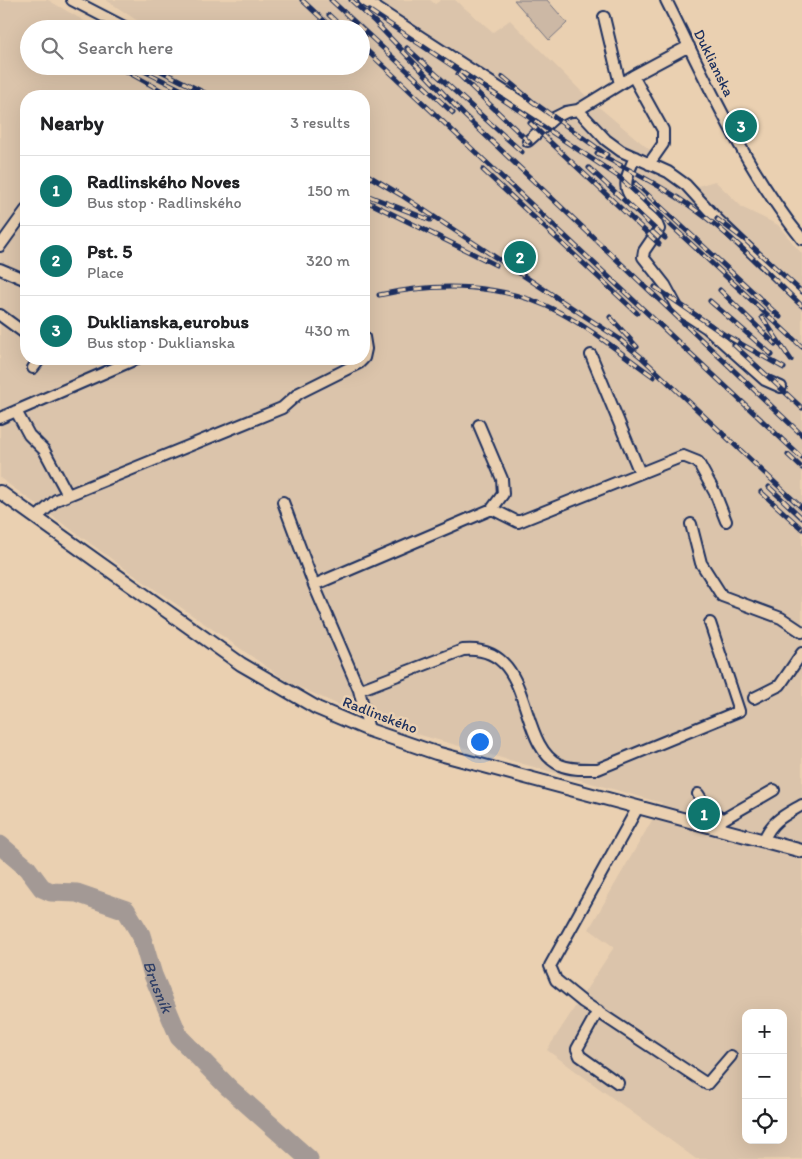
<!DOCTYPE html>
<meta charset="utf-8">
<style>
body{margin:0;font-family:Itim,sans-serif;background:#f2f2f2;color:#202124}
.controls{position:absolute;right:15px;bottom:15px;display:grid;overflow:hidden;border-radius:10px;box-shadow:0 5px 20px #0002}
.controls button{width:45px;height:45px;display:grid;place-items:center;padding:0;border:0;border-bottom:1px solid #e0e0e0;background:#fff;color:#202124;font:25px sans-serif}
.you{position:absolute;left:479px;top:741px;width:18px;height:18px;margin:-12px;border:4px solid #fff;border-radius:50%;background:#1a73e8;box-shadow:0 0 0 8px #1a73e833}
.badge{display:grid;place-items:center;width:32px;height:32px;border-radius:50%;background:#0f766e;color:#fff;font-size:16px;font-weight:700}
.pin{position:absolute;translate:-50% -50%;border:2px solid #fff;box-shadow:0 1px 5px #0006}
.list{margin:0;padding:0;list-style:none}
h2{display:flex;justify-content:space-between;align-items:center;height:65px;margin:0;padding:0 20px;font-size:21px}
h2 small{font-size:16px;font-weight:400;color:#757577}
.list li{display:grid;grid-template-columns:32px 1fr auto;gap:15px;align-items:center;box-sizing:border-box;height:70px;padding:0 20px;border-top:1px solid #e0e0e0}
.list b{display:block;font-size:19px;white-space:nowrap}
.list p{margin:0;font-size:16px;white-space:nowrap;color:#757577}
.list em{font-size:16px;font-style:normal;color:#757577}
.icon{flex:none;width:28px;height:28px;fill:none;stroke:currentColor;stroke-width:2;stroke-linecap:round;stroke-linejoin:round}
.map{position:relative;flex:none;width:802px;height:1159px;overflow:hidden}
.search{position:absolute;background:#fff;box-shadow:0 5px 20px #0002;left:20px;top:20px;width:350px;height:55px;display:flex;align-items:center;gap:12px;box-sizing:border-box;padding:0 18px;border-radius:28px;color:#757577;font-size:19px}
.panel{position:absolute;background:#fff;box-shadow:0 5px 20px #0002;left:20px;top:90px;width:350px;height:275px;border-radius:20px}
.map>svg:first-child{display:block}
.built{fill:#dbc4ab;fill-rule:evenodd}
.green{fill:#ccb8a5;stroke:#747482}
.lines{fill:none;stroke-linecap:round;stroke-linejoin:round}
.river{stroke:#a39995;stroke-width:19}
.minor-casing{stroke:#1b2f5e;stroke-width:14}
.major-casing{stroke:#1b2f5e;stroke-width:16}
.minor{stroke:#ead0b1;stroke-width:10}
.major{stroke:#ead0b1;stroke-width:12}
.rail-casing{stroke:#1b2f5e;stroke-width:5}
.rail{stroke:#ead0b1;stroke-width:3;stroke-dasharray:9;stroke-linecap:butt}
.labels{text-anchor:middle;stroke-width:5;stroke-linejoin:round;paint-order:stroke}
.street-label{font-size:15px;fill:#1b2f5e;stroke:#ead0b1}
.water-label{font-size:16px;font-style:italic;fill:#2f3f66;stroke:#ead0b1}
</style>
<div class="map">
<svg width="802" height="1159" viewBox="0 0 802 1159">
<rect width="100%" height="100%" fill="#ead0b1"/>
<filter id="ink" filterUnits="userSpaceOnUse"><feTurbulence type="fractalNoise" baseFrequency=".02" numOctaves="2"/><feDisplacementMap in="SourceGraphic" scale="10" xChannelSelector="R" yChannelSelector="G"/><feConvolveMatrix kernelMatrix="1 2 1 2 8 2 1 2 1" color-interpolation-filters="sRGB"/></filter>
<g filter="url(#ink)">
<path class="built" d="M0 0H48L98 29H29V66H361V29H150L106 0H430L435 4 441 0H455L493 32 510 20 588 98 694 187 715 181 743 208 778 225 802 254V1159H696L547 1050 614 947 589 929 662 803 381 724 290 683 124 568 0 478ZM26 96H364V359H26ZM746 1013H783V1140H746Z"/>
<path class="green" d="M514 0H547L567 23 549 40Z"/>
<g class="lines">
<path class="river" id="s1" d="M0 845 27 868 42 888 51 892 77 893 126 910 141 935 153 975 179 1037 229 1088 309 1159"/>
<g class="minor-casing">
<path id="minor" d="M72 0 128 29
M364 0 550 121
M666 0C707 82 744 167 802 239
M604 17 620 84
M578 110 606 140 621 151 668 172 686 185 717 219 802 300
M528 141 554 118 566 112 578 110 633 76
M635 157C621 188 623 191 647 214 652 218 657 222 659 229L644 251 643 257 665 285 678 309 707 328 765 380 781 387
M649 164 663 144V130L633 76 689 46
M0 246 26 210
M0 269 26 280
M0 315 26 334
M364 337 366 349 364 358
M591 355 640 473
M33 368 40 359
M16 411 29 435 44 450 68 495
M0 418 136 359
M479 425 502 479 503 494 492 509
M283 502 314 585
M36 518 56 500 282 408 299 393 359 363 363 359
M691 524 701 563 722 596 781 618 802 632
M359 690 314 585 492 509 518 522 683 456 698 462 715 493 726 521
M754 698 780 685 802 653
M369 730 359 690 463 650C536 643 515 745 560 765 571 770 586 769 598 769L739 711 710 623
M698 794 705 805 722 820
M638 807 550 966 556 980 583 1002 707 1084 731 1056
M719 828 722 820 774 790
M764 840C771 821 785 815 802 805
M598 1011 577 1049 580 1056 618 1083"/>
</g>
<g class="major-casing">
<path id="major" d="M0 492 241 664 317 708 369 730 436 753 802 851"/>
</g>
<use href="#minor" class="minor"/>
<use href="#major" class="major"/>
<g class="rail-casing">
<path id="rail" d="M302 0 333 29
M331 0 453 113
M351 0 375 22 464 115 802 435
M370 11 619 177 802 347
M329 15 344 29
M361 45 802 458
M407 48 522 152
M117 66 171 96
M134 66 194 96
M151 66 211 96
M458 74 530 143
M503 77 533 102 607 155
M147 95 150 96
M530 123 659 244
M597 153C631 171 666 188 697 211 735 238 768 274 802 306
M589 168 665 238
M483 170 637 313
M364 173 401 195 618 338 641 357 802 508
M635 183 780 317
M369 196 430 220
M364 200 496 265
M717 219 745 240 802 292
M655 287 725 335 784 368
M720 290 775 344
M379 295C438 282 504 283 559 312 593 330 623 355 654 377
M710 301 772 355
M610 317 637 347
M762 317 791 360
M734 345 802 408
M788 455 802 468
M769 487 802 518
M761 492 802 529"/>
</g>
<use href="#rail" class="rail"/>
</g>
</g>
<g class="labels">
<g class="street-label">
<text transform="translate(714 63) rotate(64)" y="5">Duklianska</text>
<text transform="translate(380 715) rotate(21)" y="5">Radlinského</text>
</g>
<g class="water-label">
<text dy="6" stroke="none"><textPath href="#s1" startOffset="232">Brusník</textPath></text>
</g>
</g>
</svg>
<div class="controls">
<button>+</button>
<button>−</button>
<button><svg class="icon" aria-label="locate" viewBox="0 0 24 24"><circle cx="12" cy="12" r="6"/><path d="M12 2v4M12 18v4M2 12h4M18 12h4"/></svg></button>
</div>
<div class="you"></div>
<div class="pin badge" style="left:704px;top:814px">1</div>
<div class="pin badge" style="left:520px;top:257px">2</div>
<div class="pin badge" style="left:741px;top:126px">3</div>
<div class="search"><svg class="icon" aria-label="search" viewBox="0 0 24 24"><circle cx="10" cy="10" r="6"/><path d="M15 15l6 6"/></svg>Search here</div>
<section class="panel">
<h2>Nearby<small>3 results</small></h2>
<ul class="list">
<li><span class="badge">1</span><div><b>Radlinského Noves</b><p>Bus stop · Radlinského</p></div><em>150 m</em></li>
<li><span class="badge">2</span><div><b>Pst. 5</b><p>Place</p></div><em>320 m</em></li>
<li><span class="badge">3</span><div><b>Duklianska,eurobus</b><p>Bus stop · Duklianska</p></div><em>430 m</em></li>
</ul>
</section>
</div>
